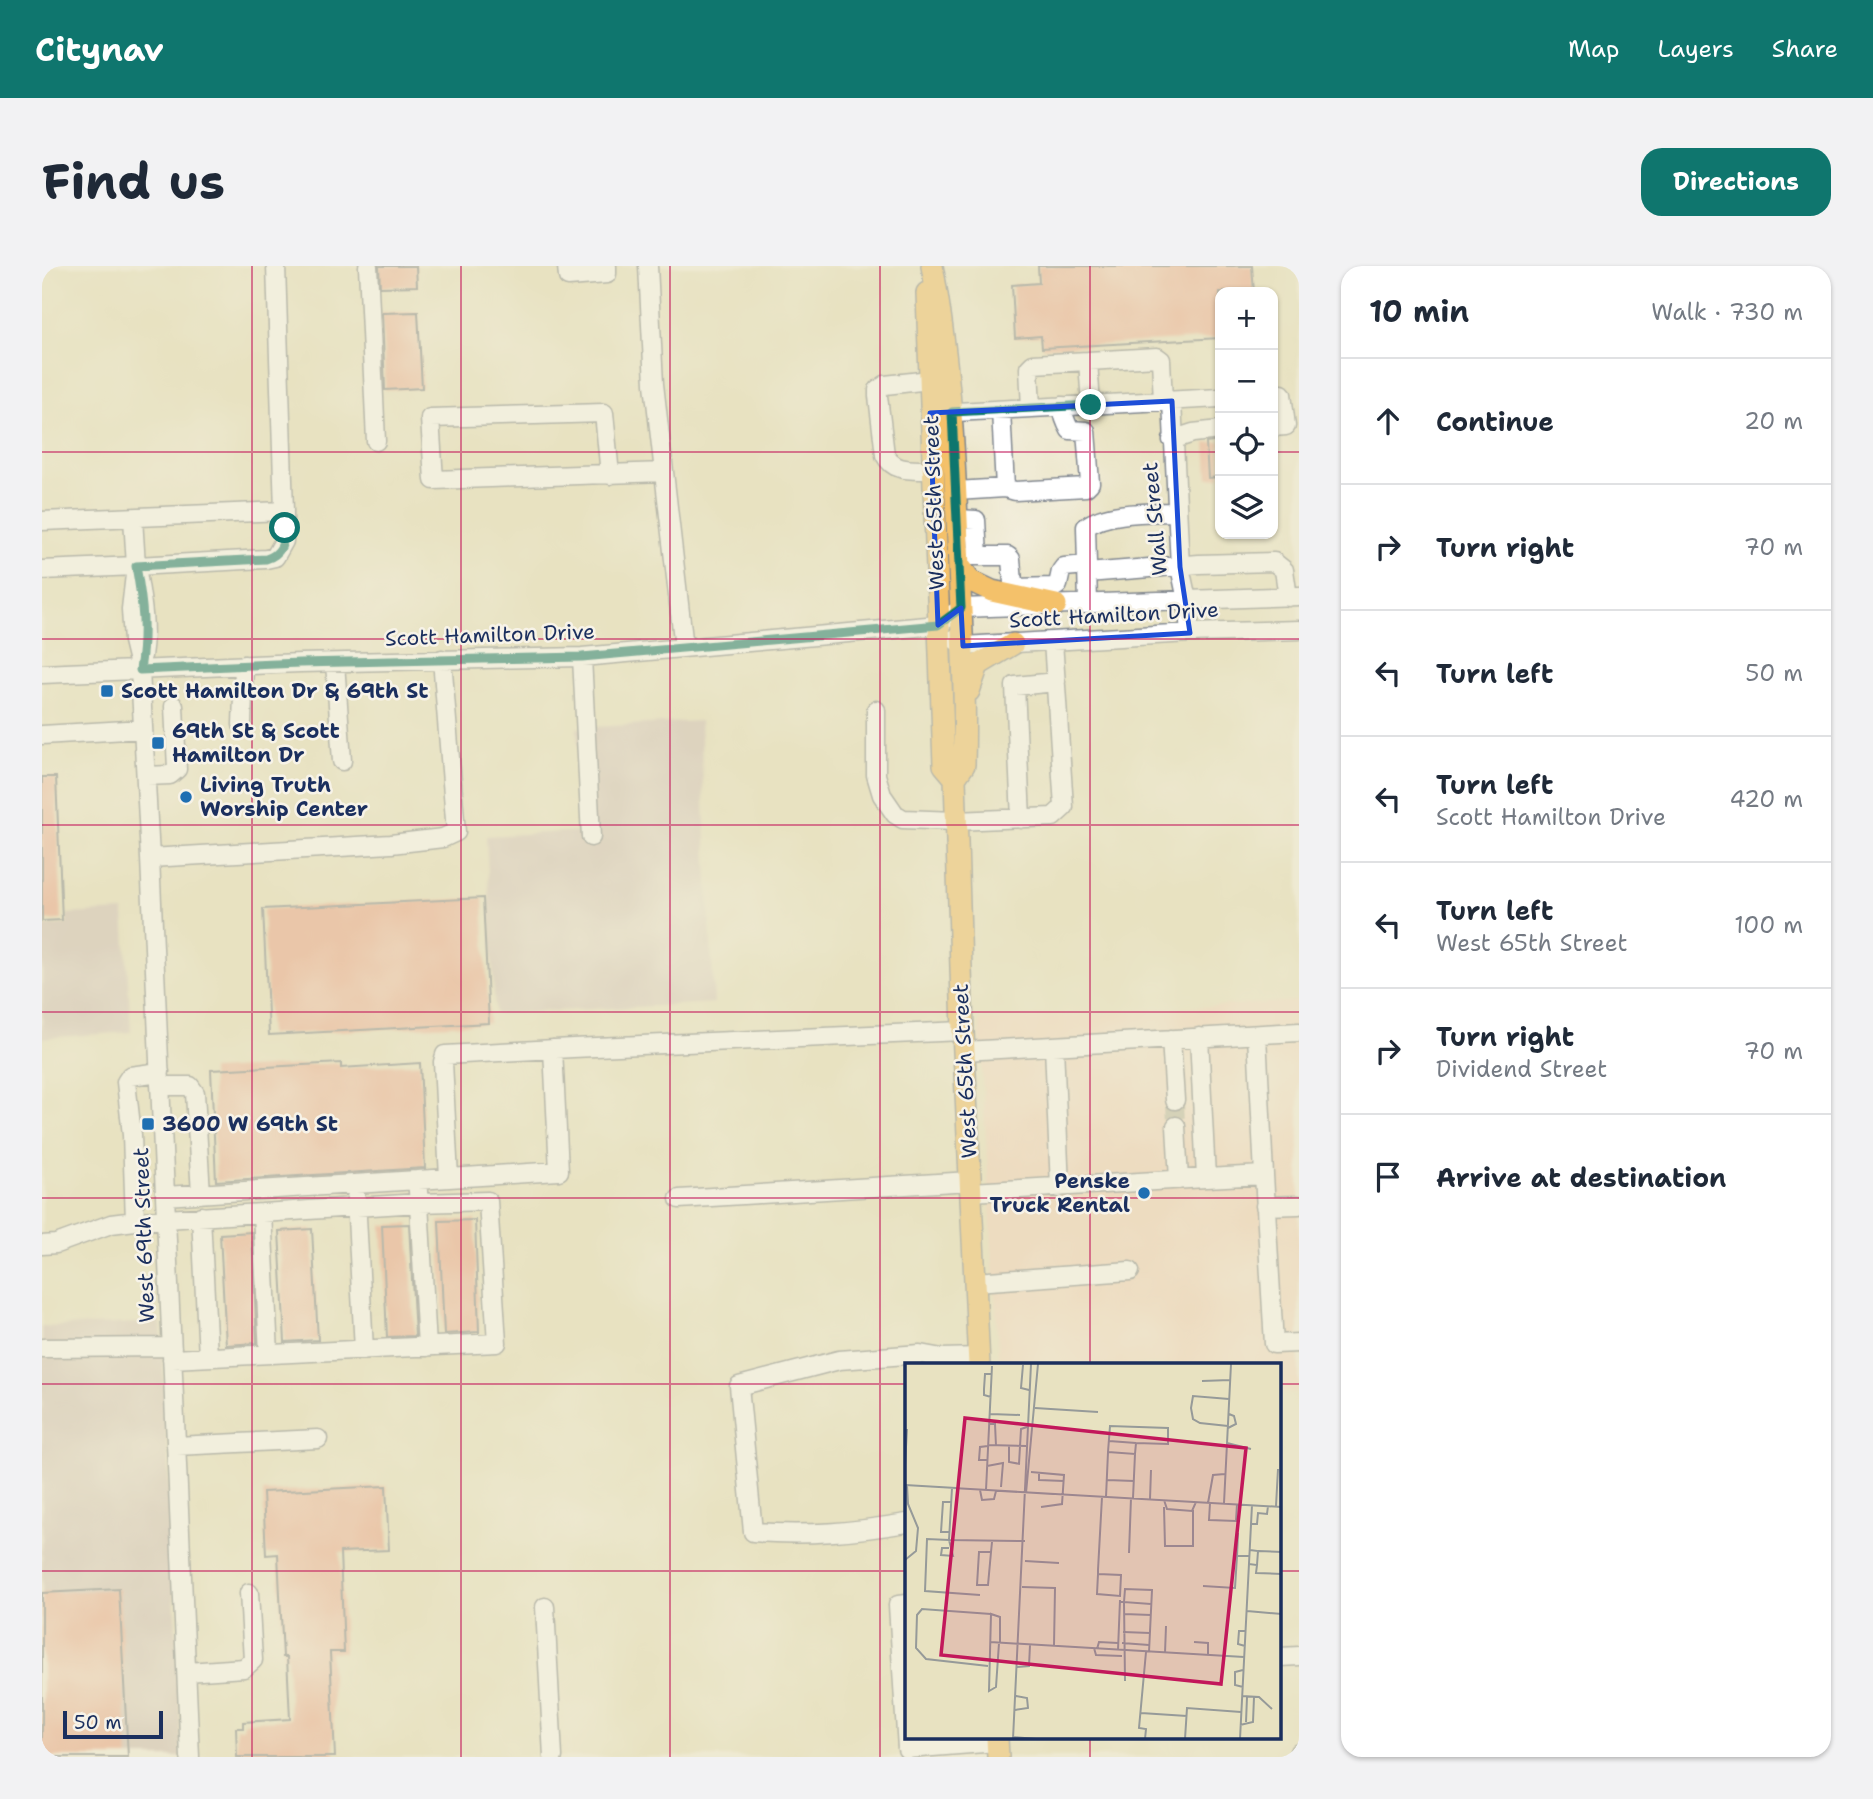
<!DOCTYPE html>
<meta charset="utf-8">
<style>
body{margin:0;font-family:"Shantell Sans",sans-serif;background:#f2f2f3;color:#1f2937}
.controls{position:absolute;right:21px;top:21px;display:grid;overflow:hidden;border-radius:14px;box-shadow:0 2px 5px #0004}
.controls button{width:63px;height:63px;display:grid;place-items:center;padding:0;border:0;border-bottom:2px solid #e0e1e3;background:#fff;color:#1f2937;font:35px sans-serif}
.scale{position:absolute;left:21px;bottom:18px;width:100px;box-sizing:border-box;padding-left:7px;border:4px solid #1b2f5e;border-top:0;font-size:19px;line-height:24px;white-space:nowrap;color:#1b2f5e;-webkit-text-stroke:5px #f7f3e8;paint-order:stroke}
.stop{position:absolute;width:21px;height:21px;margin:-16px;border:5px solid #0f766e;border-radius:50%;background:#fff}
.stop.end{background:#0f766e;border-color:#fff;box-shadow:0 2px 7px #0008}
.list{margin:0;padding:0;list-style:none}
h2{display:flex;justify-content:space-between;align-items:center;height:91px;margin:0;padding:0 28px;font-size:30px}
h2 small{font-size:23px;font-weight:400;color:#747a83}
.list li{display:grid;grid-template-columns:46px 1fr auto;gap:21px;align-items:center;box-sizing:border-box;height:126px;padding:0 28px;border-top:2px solid #e0e1e3}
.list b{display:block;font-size:26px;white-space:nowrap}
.list p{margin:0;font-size:23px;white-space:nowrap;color:#747a83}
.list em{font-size:23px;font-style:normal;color:#747a83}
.icon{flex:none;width:38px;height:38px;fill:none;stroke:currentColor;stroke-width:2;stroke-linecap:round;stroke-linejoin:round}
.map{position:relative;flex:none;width:1257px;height:1491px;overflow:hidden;border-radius:21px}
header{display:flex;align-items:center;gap:42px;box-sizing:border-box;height:98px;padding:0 35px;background:#0f766e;color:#fff}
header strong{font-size:33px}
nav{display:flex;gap:38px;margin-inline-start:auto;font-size:24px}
.intro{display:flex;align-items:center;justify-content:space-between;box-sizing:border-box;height:168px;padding:0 42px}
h1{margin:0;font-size:49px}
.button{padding:18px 32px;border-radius:21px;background:#0f766e;color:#fff;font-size:24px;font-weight:700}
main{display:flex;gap:42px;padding:0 42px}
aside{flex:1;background:#fff;border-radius:21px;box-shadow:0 2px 5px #0004}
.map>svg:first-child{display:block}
.built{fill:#f4d4bf}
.industrial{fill:#d0c0bb}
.building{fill:#eea58c}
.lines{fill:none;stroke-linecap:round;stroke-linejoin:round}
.minor-tunnel{stroke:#bfbead;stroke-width:18;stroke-dasharray:18 9;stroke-linecap:butt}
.minor-casing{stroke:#828890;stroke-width:21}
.major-casing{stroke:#828890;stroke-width:24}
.minor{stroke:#fff;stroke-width:18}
.major{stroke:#f4c16a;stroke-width:21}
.route{stroke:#0f766e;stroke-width:9}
.marked{fill:none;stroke:#1d4ed8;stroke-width:5;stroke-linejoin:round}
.grid{fill:none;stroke:#c2185b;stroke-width:2;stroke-opacity:0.55}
.poi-dot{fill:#1f6fb2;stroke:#f7f3e8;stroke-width:2.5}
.labels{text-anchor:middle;stroke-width:5;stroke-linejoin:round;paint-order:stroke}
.street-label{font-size:21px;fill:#1b2f5e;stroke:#f7f3e8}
.poi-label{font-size:21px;font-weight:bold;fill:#1b2f5e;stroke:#f7f3e8;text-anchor:start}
.inset-road{fill:none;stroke:#969a99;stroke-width:2}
.view{fill:#c2185b;fill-opacity:0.15;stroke:#c2185b;stroke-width:3.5}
.inset-edge{fill:none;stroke:#1b2f5e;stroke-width:3.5}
</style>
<header>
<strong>Citynav</strong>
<nav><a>Map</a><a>Layers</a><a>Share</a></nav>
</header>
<div class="intro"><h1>Find us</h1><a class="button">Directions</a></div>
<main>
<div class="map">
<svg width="1257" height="1491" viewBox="0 0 1257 1491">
<rect width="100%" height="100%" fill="#f7f3e8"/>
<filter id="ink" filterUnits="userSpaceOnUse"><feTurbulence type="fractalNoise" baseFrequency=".0143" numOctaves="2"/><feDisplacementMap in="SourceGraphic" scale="14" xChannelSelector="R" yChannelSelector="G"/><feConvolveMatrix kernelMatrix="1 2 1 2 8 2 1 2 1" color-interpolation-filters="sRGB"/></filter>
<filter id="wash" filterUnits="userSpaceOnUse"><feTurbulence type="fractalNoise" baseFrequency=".00686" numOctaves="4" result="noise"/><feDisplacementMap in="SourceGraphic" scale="28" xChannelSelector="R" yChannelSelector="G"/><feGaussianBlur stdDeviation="1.57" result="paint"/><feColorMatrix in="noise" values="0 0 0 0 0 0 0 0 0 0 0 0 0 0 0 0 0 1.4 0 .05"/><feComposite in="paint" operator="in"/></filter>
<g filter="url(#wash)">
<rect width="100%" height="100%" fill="#e8e2c1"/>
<path class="built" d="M1257 735V1126L1238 1127V1099H957L937 754Z"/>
<path class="industrial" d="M658 455 672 737 453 748 444 570 540 565 535 462Z
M82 645 89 766 0 772V660L25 658V648Z
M119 1056 140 1491H0V1061Z"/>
<g id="blocks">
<path class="building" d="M337 0H374L375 20 338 21Z
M996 0H1210L1212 26H1178V72L1000 82 999 70 973 72 970 19 997 17Z
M376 46 380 122 343 124 340 47Z
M1178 175V211L1166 212 1164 177Z
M0 511H14L20 654 0 655Z
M441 632 447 757 227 769 221 643Z
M299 797V802L378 797 383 902 174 915 169 804Z
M433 954 437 1066 402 1068 397 955Z
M367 958 373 1070 345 1071 340 959Z
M270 963 276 1074 243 1076 237 965Z
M210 966 215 1077 184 1079 178 968Z
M344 1220 347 1284 298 1286 302 1386H288L293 1491H195L194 1462H201V1456L248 1453 245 1391H241L236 1288 224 1289 221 1226Z
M77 1323 86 1491H0V1327Z"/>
</g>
</g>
<g filter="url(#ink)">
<use href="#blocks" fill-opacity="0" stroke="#828890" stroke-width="2"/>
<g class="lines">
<path class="minor-tunnel" d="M1133 834 1134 860"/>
<g class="minor-casing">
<path id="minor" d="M234 0 242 245
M326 0 334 175
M525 0 526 11 565 8V0
M606 0 612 118 642 382
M888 114 843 119 836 124V130L843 189C853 208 872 203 891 204
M1130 135 1138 301 1145 334 1148 367
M1049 139 1046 95 1115 91 1119 94 1121 135
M989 142 987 102 991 98 1046 95
M959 144 963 222
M895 147 1178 132
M1231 161 1244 160 1240 128
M1130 174 1151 167 1178 164
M568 209 562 147 388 152 392 214 622 206
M914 225 963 222 973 225 1044 221 1048 217 1044 165 1028 164C1024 157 1021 149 1020 140
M91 252 94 300 89 343 91 375 98 404 108 592 148 1491
M915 253 934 254 936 290
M0 255 242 245V275L233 291 224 293 94 300C99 331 105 359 100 390
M917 290H966L969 293 973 340
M0 304 94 300
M1045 307 1157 298 1232 296 1242 304 1246 331
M972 322 1013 321 1016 319 1019 305 1022 301 1045 299
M1046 338 1044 261C1064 245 1109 247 1135 246
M912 373 921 380 1148 367 1257 364
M540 391 549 571
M293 397 300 495
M0 408 258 397 540 391 896 359 919 342 1257 330
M834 444V509L840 529 853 548 861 553 914 555 1011 551 1022 541 1011 375
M200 459 202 399
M0 469 101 463
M104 510 128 509 135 503 132 440
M979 553 973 420 1014 416
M108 592 349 578 401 572 414 566 400 393
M1215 769 1222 909
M1157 771 1164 912 1222 909 1232 1078 1257 1077
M1129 773 1133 834
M1012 780 1018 922
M511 783 517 905 407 912 401 796 403 789 531 782 921 765
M922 785 1257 766
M118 820H148L153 827 159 928
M1134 860 1137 914
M929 926 1164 912
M123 930 407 912
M314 932 322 1084
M637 933 928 915
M1223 940 1257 939
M220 947 227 1088
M159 950 166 1091
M93 955 90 869 84 816 88 810 118 806
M0 979 14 978 69 958 93 955 377 937 385 1081
M933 1016 1088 1005
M0 1082 130 1081
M130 1093 455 1077 446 935 377 937 375 914
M892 1099 900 1092 937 1091
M134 1180 276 1173
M865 1257C810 1266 767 1270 711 1266L697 1120 797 1094 878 1088 900 1092
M865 1338 856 1339 865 1483 955 1476
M503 1341 511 1491
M1238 1391 1257 1390
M145 1406 202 1402 211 1394 207 1327
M1256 1491 1257 1486"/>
</g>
<g class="major-casing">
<path id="major" d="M890 0C909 101 913 199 917 302 920 367 924 433 922 499L913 512 921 765 937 1099
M885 27 902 499 913 512
M917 299 929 315 950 325 1014 339
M927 425 936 399 971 378
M955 1472 956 1491"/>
</g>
<use href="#minor" class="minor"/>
<use href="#major" class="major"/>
</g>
</g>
<g class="lines" filter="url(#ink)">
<path class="route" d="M243 262C242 277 240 288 224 293L94 300C101 338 104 365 98 404L258 397 540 391 896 359 919 342 910 146 1049 139"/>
</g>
<path d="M0 0H1257V1491H0ZM1130 135 1138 301 1148 367 921 380 919 342 896 359 888 147Z" fill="#e8e2c1" fill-opacity=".55" fill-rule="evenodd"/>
<path class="marked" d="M1130 135 1138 301 1148 367 921 380 919 342 896 359 888 147Z"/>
<path class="grid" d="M210 0V1491M419 0V1491M628 0V1491M838 0V1491M1048 0V1099M0 186H1178M1231 186H1257M0 373H1257M0 559H1257M0 746H1257M0 932H1257M0 1118H865M1238 1118H1257M0 1305H865M1238 1305H1257M1048 1472V1491"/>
<g class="poi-dot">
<rect x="58" y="418" width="14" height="14" rx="3.5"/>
<rect x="109" y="470" width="14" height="14" rx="3.5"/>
<circle cx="144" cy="531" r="7"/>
<rect x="99" y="851" width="14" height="14" rx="3.5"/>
<circle cx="1102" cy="927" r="7"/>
</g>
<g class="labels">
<g class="street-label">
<text transform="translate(892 237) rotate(-92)" y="7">West 65th Street</text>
<text transform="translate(1113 253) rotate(-95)" y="7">Wall Street</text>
<text transform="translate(1072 349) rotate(-3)" y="7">Scott Hamilton Drive</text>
<text transform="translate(448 369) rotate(-2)" y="7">Scott Hamilton Drive</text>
<text transform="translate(923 805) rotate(-93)" y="7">West 65th Street</text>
<text transform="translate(102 969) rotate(-92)" y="7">West 69th Street</text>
</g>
<g class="poi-label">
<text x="79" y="432">Scott Hamilton Dr &amp; 69th St</text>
<text x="130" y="472">69th St &amp; Scott<tspan x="130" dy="24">Hamilton Dr</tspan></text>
<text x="158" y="526">Living Truth<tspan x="158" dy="24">Worship Center</tspan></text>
<text x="120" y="865">3600 W 69th St</text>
<text x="1088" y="922" text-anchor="end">Penske<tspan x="1088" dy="24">Truck Rental</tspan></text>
</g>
</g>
<g transform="translate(863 1097)">
<rect width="376" height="376" fill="#e8e2c1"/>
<path class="inset-road" d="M118 2 116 25 124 27M297 18 325 17M86 34 79 32V26L80 11H87M130 45 193 49M85 51 115 52M84 61H90L91 83M323 63 295 60 288 56 286 45 288 33 324 36M323 65 331 61 329 53 324 51M204 78 231 80M322 80 346 86M83 82 121 83M104 83V99L115 101M82 97H74L75 84 83 83M114 101 116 66 122 64M0 102 2 66M82 103 98 100 96 124M126 109 159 112 157 141 136 144M134 109V117L159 118M202 117 229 118M0 122 51 125M47 125 44 177 120 178M48 125 377 144M75 127 77 137 89 136 91 128M81 127 87 3M96 128 148 131M121 130 133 1M201 134 203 89 205 63 263 65V81L231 80 230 91 203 89M228 135 230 91M245 136 246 107M259 137 262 146 287 148 291 139M303 140 308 112 320 111M305 140 304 157 331 158 332 141M319 140 326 1M371 143 373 106M259 144 260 183H288V147M346 161H352L353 150 362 151 363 143M45 169H36L38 139H46M44 185H37L36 192 48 193 44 177 22 176 20 228 75 232M345 187 353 188 352 202M353 188 377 189M86 189H74L72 222H83L86 189 87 179M224 190 226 135M332 193 333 170M0 197 11 188 13 165 3 141 2 122M120 198 154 200M344 201 352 202 351 210 377 211M193 211 216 212 215 233 192 231 193 211V207L197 134M298 223 330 225 332 193H344M117 224 150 225 149 283M215 239H219L220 226 247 227 244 289M342 248 377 251M219 251 246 252M218 269 245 270M85 279 339 294M289 279 303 280V292M94 280 91 324 84 328 86 251 95 254V280M217 280 244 282M340 283 333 281 334 268H340M189 285 191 292 217 293M192 286 194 279 213 280M213 287 215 237M260 290 261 263M83 303 21 296 11 285 12 252 17 246 86 251M112 304 124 303 125 282M220 318 219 239 246 241M338 324 330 322V309L338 307M337 333 354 334 367 346M110 347 123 345 122 335 111 333M236 350 282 353M341 359 342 334M335 362 348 359 349 334M108 374 131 376M108 376 126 1M240 376 241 366 234 365 241 289M280 376 282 345 336 349M335 376 347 142"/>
<path class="view" d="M60 55 341 85 316 321 36 292Z"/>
<rect width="376" height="376" class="inset-edge"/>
</g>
</svg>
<div class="controls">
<button>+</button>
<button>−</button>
<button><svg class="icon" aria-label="locate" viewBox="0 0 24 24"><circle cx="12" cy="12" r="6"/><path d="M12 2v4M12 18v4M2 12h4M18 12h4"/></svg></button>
<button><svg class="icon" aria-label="layers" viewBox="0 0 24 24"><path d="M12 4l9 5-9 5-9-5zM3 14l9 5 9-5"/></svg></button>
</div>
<div class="scale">50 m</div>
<div class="stop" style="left:243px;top:262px"></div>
<div class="stop end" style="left:1049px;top:139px"></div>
</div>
<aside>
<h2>10 min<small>Walk · 730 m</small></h2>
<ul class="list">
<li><svg class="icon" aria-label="ahead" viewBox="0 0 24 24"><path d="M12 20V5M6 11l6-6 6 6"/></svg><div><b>Continue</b></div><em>20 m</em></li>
<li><svg class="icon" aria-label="right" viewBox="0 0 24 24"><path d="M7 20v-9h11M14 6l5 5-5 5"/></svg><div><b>Turn right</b></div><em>70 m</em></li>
<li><svg class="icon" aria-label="left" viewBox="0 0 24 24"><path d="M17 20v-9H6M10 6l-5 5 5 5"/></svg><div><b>Turn left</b></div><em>50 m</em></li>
<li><svg class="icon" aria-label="left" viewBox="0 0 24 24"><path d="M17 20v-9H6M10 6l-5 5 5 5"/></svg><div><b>Turn left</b><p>Scott Hamilton Drive</p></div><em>420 m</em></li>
<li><svg class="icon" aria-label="left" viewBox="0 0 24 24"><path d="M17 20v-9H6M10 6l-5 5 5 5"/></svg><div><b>Turn left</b><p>West 65th Street</p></div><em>100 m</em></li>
<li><svg class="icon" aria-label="right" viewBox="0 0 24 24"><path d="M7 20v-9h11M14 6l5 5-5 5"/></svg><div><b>Turn right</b><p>Dividend Street</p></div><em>70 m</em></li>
<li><svg class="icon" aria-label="arrive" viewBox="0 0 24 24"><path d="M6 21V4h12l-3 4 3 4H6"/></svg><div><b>Arrive at destination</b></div></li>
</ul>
</aside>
</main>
